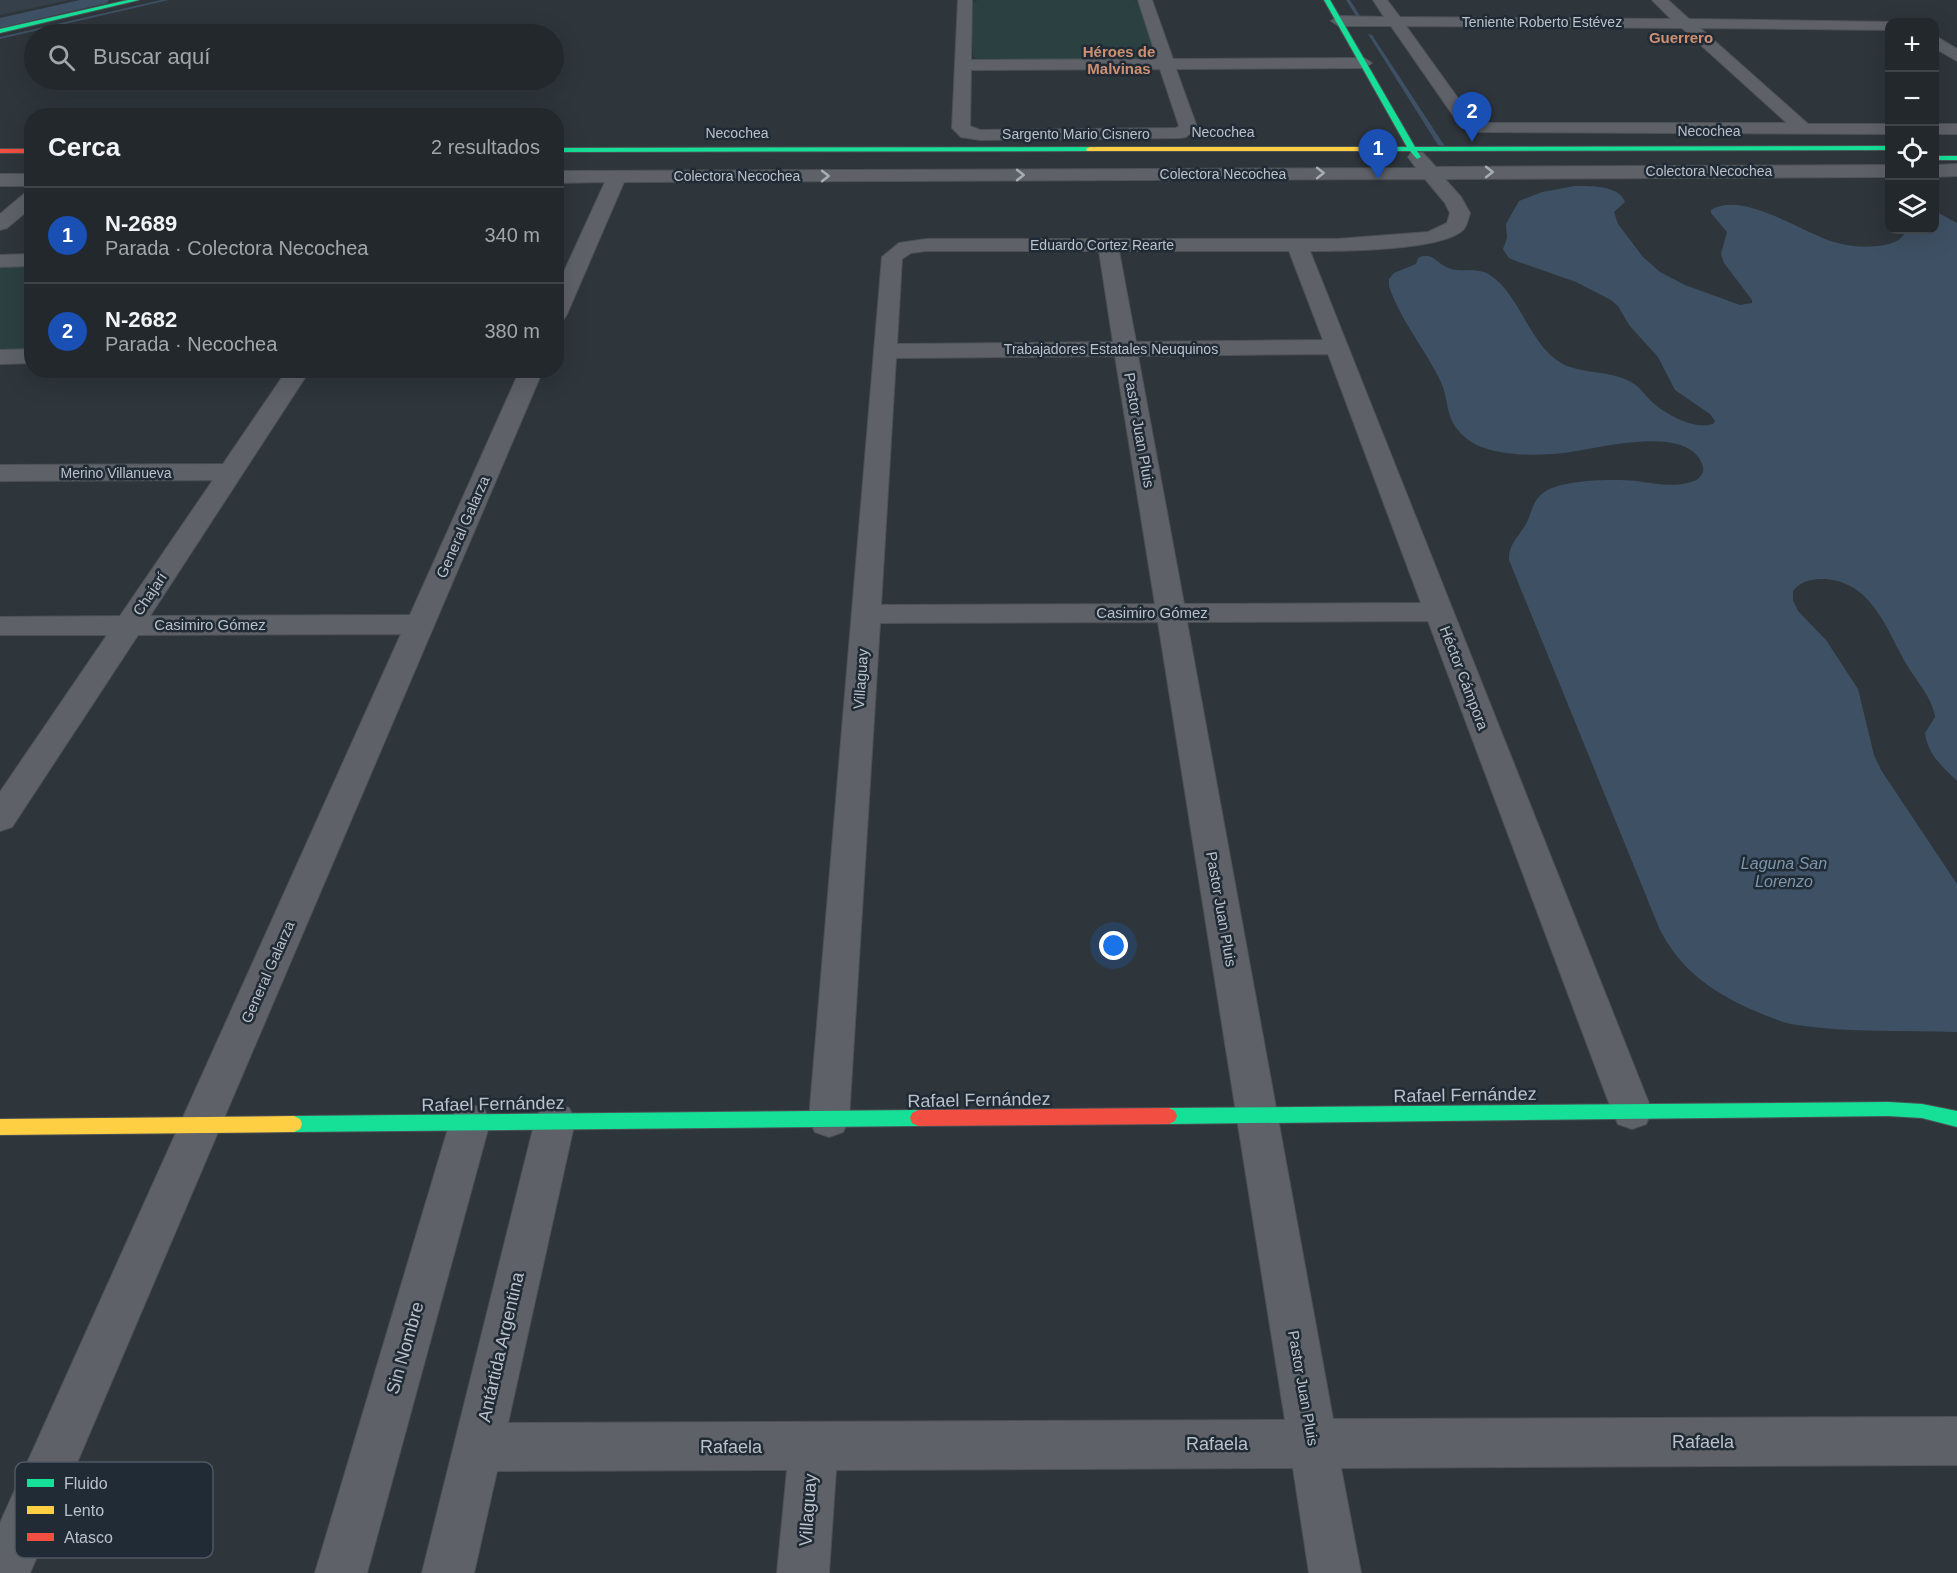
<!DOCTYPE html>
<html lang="es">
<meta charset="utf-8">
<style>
body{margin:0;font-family:Helvetica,sans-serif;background:#2a3034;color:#f1f3f6}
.controls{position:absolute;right:18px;top:18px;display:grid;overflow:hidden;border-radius:12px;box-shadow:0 6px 24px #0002}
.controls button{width:54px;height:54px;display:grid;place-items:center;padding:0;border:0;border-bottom:2px solid #3f4448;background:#22282c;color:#f1f3f6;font:30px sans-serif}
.you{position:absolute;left:1114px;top:946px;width:21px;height:21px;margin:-15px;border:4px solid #fff;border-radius:50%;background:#1a73e8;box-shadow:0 0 0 9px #1a73e833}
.badge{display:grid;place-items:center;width:39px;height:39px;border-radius:50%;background:#ea580c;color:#fff;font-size:20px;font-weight:700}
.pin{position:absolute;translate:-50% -50px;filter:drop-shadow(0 2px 3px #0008)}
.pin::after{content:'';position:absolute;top:32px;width:21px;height:18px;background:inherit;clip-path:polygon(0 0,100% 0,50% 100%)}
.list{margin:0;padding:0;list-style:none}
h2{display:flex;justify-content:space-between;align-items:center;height:78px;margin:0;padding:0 24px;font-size:26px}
h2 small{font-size:20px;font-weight:400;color:#a2a6a9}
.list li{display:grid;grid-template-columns:39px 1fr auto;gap:18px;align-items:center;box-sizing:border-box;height:96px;padding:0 24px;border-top:2px solid #3f4448}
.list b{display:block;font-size:22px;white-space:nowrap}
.list p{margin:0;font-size:20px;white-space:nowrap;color:#a2a6a9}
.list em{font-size:20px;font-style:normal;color:#a2a6a9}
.icon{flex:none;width:33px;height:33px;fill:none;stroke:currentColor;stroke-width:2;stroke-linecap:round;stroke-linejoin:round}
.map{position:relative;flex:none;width:1957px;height:1573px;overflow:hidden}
.search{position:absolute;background:#22282c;box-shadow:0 6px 24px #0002;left:24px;top:24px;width:540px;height:66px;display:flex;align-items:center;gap:15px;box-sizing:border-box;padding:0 21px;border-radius:33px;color:#a2a6a9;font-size:22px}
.panel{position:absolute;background:#22282c;box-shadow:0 6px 24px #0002;left:24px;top:108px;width:540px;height:270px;border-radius:24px}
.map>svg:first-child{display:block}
.airport{fill:#36404b}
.green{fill:#2b4041}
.water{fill:#3e5164}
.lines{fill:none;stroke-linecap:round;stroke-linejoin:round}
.stream{fill:#3e5164;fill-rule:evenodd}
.canal{fill:#3e5164;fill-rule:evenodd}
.street-casing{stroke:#4c5155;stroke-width:2}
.fast-casing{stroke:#4c5155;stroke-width:2}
.slow-casing{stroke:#4c5155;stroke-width:2}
.jam-casing{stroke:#4c5155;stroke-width:2}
.street{fill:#5e6268;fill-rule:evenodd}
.fast{fill:#16e098;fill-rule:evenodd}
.slow{fill:#ffcf43;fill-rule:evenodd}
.jam{fill:#f24e42;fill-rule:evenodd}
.oneway{stroke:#a7aeb6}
.labels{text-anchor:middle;stroke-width:5;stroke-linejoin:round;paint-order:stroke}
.far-street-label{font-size:14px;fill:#b9c1ca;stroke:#212b35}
.far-quarter-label{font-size:15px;font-weight:bold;fill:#ce9071;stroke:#212b35}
.street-label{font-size:15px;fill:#b9c1ca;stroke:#212b35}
.water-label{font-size:16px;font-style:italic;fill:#7c95aa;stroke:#212b35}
.near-street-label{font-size:18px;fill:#b9c1ca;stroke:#212b35}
.key{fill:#212b35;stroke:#4f5862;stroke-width:1.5}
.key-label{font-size:16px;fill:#b9c1ca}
</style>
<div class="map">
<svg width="1957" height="1573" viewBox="0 0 1957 1573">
<rect width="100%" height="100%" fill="#2e353b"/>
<path class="airport" d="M0 0H69L0 15Z"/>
<path class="green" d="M978 0H1134L1139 3 1156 55 1148 60H977L973 56 971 4Z
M0 267H31V349H0Z"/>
<path class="water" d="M1575 186C1590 186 1619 185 1625 202L1614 212 1618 224 1643 257 1660 272 1685 285 1740 305 1752 303V300L1724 263 1721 254 1727 232 1711 213V210C1742 190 1803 233 1834 242 1850 247 1869 248 1885 245 1896 242 1902 240 1906 230H1934L1935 211 1957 223V781C1942 766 1928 755 1925 733L1935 717C1932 697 1917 682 1907 665 1887 631 1873 583 1826 579 1812 579 1802 580 1793 591V600L1798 611 1826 640 1858 689 1874 755 1881 770 1957 884V1032C1904 1030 1850 1033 1797 1025 1782 1023 1765 1015 1750 1009 1711 991 1680 969 1660 930L1509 560C1508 545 1519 536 1526 524 1532 513 1532 501 1543 493 1561 479 1614 479 1636 481 1653 483 1674 488 1691 482 1696 481 1702 477 1703 471 1704 466 1701 462 1699 458 1677 426 1596 449 1564 453 1543 455 1521 456 1500 452 1483 449 1468 443 1457 429 1446 415 1448 398 1441 382 1426 350 1400 320 1389 286V279L1394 273 1416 264 1418 258C1431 251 1436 262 1446 267 1459 274 1476 266 1490 275 1519 294 1528 340 1558 361 1578 375 1608 369 1631 382 1640 387 1644 394 1651 401 1665 414 1693 430 1713 424L1715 421 1710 414 1675 390 1658 357 1629 325 1618 306 1611 300 1576 282 1516 261 1509 258 1503 249 1507 238 1506 224 1519 201 1542 192Z"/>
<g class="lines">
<path class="stream" d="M161 0H169L0 39V37Z
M1346 0H1350L1362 19H1358Z
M1368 34 1372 35 1444 145 1443 146 1438 145Z"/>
<path class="canal" d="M80 0H109L107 3 0 28V18Z"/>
<g class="street-casing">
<path id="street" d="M958 0H972L971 60 1157 59 1138 0H1152L1173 59 1364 58 1372 63 1364 68 1176 69 1197 127 1186 137 1180 138 980 140 961 137 952 128ZM1160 69 1179 126 1176 128 980 130 970 126 971 70Z
M1373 0H1387L1400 17 1671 19 1652 0H1668L1689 19 1895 22H1890V30L1700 28 1808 124H1890V134L1473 132 1461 127 1391 26H1339L1331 21 1339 16 1384 17ZM1406 26 1682 28 1787 123H1481L1473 119Z
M1934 35 1957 49V61L1934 48Z
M1934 124H1957V134H1934Z
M1417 152 1423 153 1436 167 1890 165V177L1445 179 1461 197 1470 213C1468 219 1467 226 1463 230 1440 251 1342 251 1310 251L1652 1111 1646 1124 1632 1129 1618 1124 1612 1111 1428 621 1187 622 1333 1419 1957 1417V1465L1341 1468 1361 1573H1309L1293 1468 836 1470 829 1573H777L787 1470 497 1471 474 1573H422L535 1121 541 1108 555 1103 569 1108 575 1121 508 1423 1285 1420 1158 622 880 623 849 1119 843 1132 829 1137 815 1132 809 1119 882 257 899 243 926 239H1337L1428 232 1447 223 1450 213 1445 203 1425 179 624 182 567 314 564 319 556 320V289L605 182 556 183V171L1416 168 1408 157 1411 153ZM926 251H1099L1113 342 897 344 902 259 911 253ZM1119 251H1289L1323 340 1136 342ZM1328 354 1421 603 1184 604 1138 356ZM1115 356 1155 604 881 605 896 358Z
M1957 164V176L1934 177V165Z
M0 174H32V186H0Z
M32 191V207L7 228 0 230V214L25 193Z
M32 254V266L0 267V255Z
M32 349V363L0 364V350Z
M287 370H310L150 616 410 615 520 370H543L30 1573H0V1523L401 634 138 635 12 827 0 831V792L107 635H0V617L120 616 213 480 0 481V465L223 464Z
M470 1104 484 1109 490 1122 367 1573H315L450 1122 456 1109Z"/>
</g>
<g class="fast-casing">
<path id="fast" d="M128 0H139L0 33V29Z
M1324 0H1330L1415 147 1890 146V150L1417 151 1421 157 1417 159 1410 151H1380L1379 149 1383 147H1407Z
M1093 147 1094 149 1090 151 556 152V148Z
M1934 156H1957V160H1934Z
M1888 1102 1922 1104 1957 1111V1127L1922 1118 1888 1116 1169 1124 1163 1121 1161 1116 1163 1111 1169 1108Z
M918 1110 924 1113 926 1118 924 1123 918 1126 294 1132 288 1129 286 1124 288 1119 294 1116Z"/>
</g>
<g class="slow-casing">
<path id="slow" d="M1090 147H1383L1387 149 1383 151H1087L1086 149Z
M294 1116 300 1119 302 1124 300 1129 294 1132 0 1135V1119Z"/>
</g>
<g class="jam-casing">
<path id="jam" d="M0 149H32V153H0Z
M1169 1108 1175 1111 1177 1116 1175 1121 1169 1124 918 1126 912 1123 910 1118 912 1113 918 1110Z"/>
</g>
<use href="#street" class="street"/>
<use href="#fast" class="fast"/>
<use href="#slow" class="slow"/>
<use href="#jam" class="jam"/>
</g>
<defs><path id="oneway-chevron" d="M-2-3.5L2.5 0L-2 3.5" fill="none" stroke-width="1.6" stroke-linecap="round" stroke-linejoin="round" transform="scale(1.5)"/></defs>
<g class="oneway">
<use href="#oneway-chevron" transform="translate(1489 172)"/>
<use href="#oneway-chevron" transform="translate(1320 173)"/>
<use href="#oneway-chevron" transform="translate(1020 175)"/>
<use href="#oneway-chevron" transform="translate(825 176)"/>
</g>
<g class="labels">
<g class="far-street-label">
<text x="1542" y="27">Teniente Roberto Estévez</text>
<text x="1709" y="136">Necochea</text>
<text x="1223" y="137">Necochea</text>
<text x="737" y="138">Necochea</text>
<text x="1076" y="139">Sargento Mario Cisnero</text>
<text x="1709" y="176">Colectora Necochea</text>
<text x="1223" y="179">Colectora Necochea</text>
<text x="737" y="181">Colectora Necochea</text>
<text x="1102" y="250">Eduardo Cortez Rearte</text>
<text x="1111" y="354">Trabajadores Estatales Neuquinos</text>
<text x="116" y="478">Merino Villanueva</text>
</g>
<g class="far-quarter-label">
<text x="1681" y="43">Guerrero</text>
<text x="1119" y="57">Héroes de<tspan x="1119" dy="17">Malvinas</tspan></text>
</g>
<g class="street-label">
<text transform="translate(1139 430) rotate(80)" y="5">Pastor Juan Pluis</text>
<text transform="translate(463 527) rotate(-66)" y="5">General Galarza</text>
<text transform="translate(150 594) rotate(-56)" y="5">Chajarí</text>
<text x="1152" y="618">Casimiro Gómez</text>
<text x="210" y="630">Casimiro Gómez</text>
<text transform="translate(1464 678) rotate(69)" y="5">Héctor Cámpora</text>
<text transform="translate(861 679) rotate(-86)" y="5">Villaguay</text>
<text transform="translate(1221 909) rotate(80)" y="5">Pastor Juan Pluis</text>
<text transform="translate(268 972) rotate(-66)" y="5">General Galarza</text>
<text transform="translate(1303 1388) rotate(80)" y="5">Pastor Juan Pluis</text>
</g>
<g class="water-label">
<text x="1784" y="869">Laguna San<tspan x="1784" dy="18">Lorenzo</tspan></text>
</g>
<g class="near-street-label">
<text transform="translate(1465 1095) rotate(-1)" y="6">Rafael Fernández</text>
<text transform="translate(979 1100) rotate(-1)" y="6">Rafael Fernández</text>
<text transform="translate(493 1104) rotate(-1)" y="6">Rafael Fernández</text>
<text transform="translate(501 1347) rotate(-77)" y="6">Antártida Argentina</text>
<text transform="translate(405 1348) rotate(-74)" y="6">Sin Nombre</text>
<text x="1703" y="1448">Rafaela</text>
<text x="1217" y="1450">Rafaela</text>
<text x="731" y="1453">Rafaela</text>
<text transform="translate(808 1510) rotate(-86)" y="6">Villaguay</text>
</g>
</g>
<rect x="15" y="1462" width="198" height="96" rx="9" class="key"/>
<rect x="27" y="1479" width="27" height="8" fill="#16e098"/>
<rect x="27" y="1506" width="27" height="8" fill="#ffcf43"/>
<rect x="27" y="1533" width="27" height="8" fill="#f24e42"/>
<g class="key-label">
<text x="64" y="1489">Fluido</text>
<text x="64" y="1516">Lento</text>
<text x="64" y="1543">Atasco</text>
</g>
</svg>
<div class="controls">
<button>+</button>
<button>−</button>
<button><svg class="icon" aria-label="locate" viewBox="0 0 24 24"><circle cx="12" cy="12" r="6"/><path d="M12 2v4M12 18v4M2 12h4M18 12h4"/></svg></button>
<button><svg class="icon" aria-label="layers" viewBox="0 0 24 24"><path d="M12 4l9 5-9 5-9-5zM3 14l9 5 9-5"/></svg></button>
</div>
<div class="you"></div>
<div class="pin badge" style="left:1378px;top:179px;background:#1a4fb4">1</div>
<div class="pin badge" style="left:1472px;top:142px;background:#1a4fb4">2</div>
<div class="search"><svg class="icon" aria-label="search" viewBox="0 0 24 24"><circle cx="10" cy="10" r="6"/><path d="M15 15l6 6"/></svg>Buscar aquí</div>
<section class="panel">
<h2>Cerca<small>2 resultados</small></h2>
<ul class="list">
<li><span class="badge" style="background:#1a4fb4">1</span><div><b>N-2689</b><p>Parada · Colectora Necochea</p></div><em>340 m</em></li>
<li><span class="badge" style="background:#1a4fb4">2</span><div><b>N-2682</b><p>Parada · Necochea</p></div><em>380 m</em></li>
</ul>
</section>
</div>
